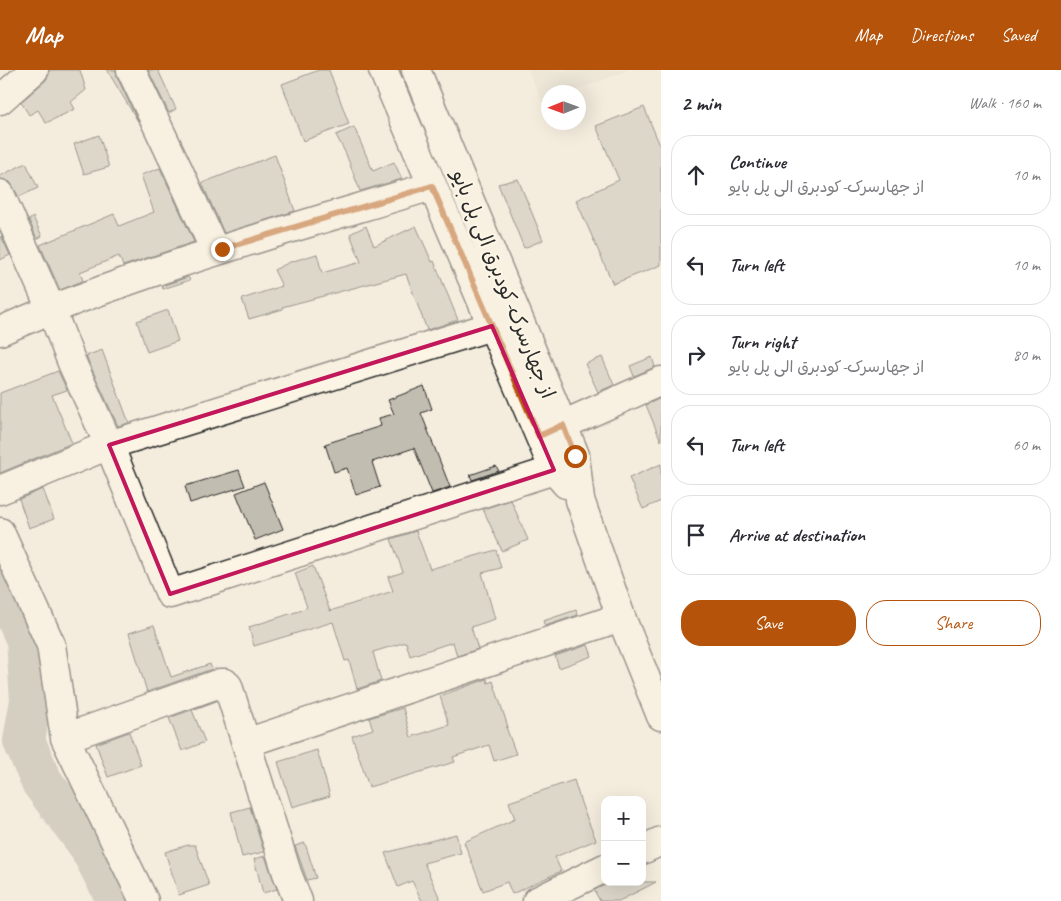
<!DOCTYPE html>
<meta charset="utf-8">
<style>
body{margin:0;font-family:Caveat,"Playpen Sans Arabic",sans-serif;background:#f2f2f3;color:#2b2b33}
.controls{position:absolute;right:15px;bottom:15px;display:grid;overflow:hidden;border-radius:10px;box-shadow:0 5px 20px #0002}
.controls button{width:45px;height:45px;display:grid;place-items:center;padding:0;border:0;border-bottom:1px solid #e1e1e2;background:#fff;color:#2b2b33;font:25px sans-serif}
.compass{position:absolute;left:541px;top:15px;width:45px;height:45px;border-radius:50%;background:#fff;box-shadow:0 5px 20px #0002;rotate:269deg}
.stop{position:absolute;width:15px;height:15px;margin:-11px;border:4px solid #b45309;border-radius:50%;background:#fff}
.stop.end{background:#b45309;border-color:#fff;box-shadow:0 1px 5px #0008}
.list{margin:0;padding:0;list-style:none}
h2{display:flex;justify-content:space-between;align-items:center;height:65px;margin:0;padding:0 20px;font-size:21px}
h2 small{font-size:16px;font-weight:400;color:#7c7c81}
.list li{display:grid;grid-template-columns:32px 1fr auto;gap:15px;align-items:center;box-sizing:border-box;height:80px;margin:0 10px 10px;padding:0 10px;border:1px solid #e1e1e2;border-radius:20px}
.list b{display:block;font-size:19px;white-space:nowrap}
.list p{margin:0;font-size:16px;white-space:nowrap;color:#7c7c81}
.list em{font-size:16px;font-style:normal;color:#7c7c81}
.actions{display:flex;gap:10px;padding:15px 20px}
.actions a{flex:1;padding:11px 0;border:1px solid #b45309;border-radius:20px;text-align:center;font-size:18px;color:#b45309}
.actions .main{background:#b45309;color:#fff}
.icon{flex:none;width:28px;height:28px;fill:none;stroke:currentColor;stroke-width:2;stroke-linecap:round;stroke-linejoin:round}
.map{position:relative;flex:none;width:661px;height:831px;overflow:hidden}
header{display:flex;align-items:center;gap:30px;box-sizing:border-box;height:70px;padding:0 25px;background:#b45309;color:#fff}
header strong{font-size:24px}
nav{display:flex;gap:28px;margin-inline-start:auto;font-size:18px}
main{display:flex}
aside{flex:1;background:#fff}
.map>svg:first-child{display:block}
.built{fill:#e5dfd0}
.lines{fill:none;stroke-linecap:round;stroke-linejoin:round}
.river{stroke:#afaaa0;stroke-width:42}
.building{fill:#c2bdb1;stroke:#2b2b2b}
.minor-casing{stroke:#2b2b2b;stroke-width:31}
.minor{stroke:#fcf5e5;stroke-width:28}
.route{stroke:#b45309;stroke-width:6}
.marked{fill:none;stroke:#c2185b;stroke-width:4;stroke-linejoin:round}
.labels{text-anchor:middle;stroke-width:4;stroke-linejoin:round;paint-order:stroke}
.street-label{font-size:20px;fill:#2b2b2b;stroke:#fcf5e5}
</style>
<header>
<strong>Map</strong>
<nav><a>Map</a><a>Directions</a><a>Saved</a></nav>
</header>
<main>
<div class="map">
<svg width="661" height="831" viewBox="0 0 661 831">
<rect width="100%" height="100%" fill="#f4edde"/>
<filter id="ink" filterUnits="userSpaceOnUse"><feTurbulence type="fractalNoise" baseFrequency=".02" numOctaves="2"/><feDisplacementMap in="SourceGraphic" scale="10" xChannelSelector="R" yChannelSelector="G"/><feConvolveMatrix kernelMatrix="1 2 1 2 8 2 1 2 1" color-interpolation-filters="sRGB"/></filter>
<g filter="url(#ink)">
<path class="built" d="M528 0H629L571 22H548V31L543 33Z"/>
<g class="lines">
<path class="river" d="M0 509 27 570 31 630 24 671 42 712 89 775 118 831"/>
</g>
<path class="building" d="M49 0H80L86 20 71 32 75 39 46 53 38 40 29 45 21 32 45 11 49 5Z
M107 0H116L117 7 139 53Z
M148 0H158L176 39 169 43Z
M319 0H329L349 54 303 71 282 14Z
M644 37 661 78V195L613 214 576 130 619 110 596 56Z
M354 57 373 101 394 92 402 109 360 121 346 84 336 65Z
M99 65 109 97 84 104 74 74Z
M275 85 295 141 224 163 202 113Z
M26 93 38 118 19 127 10 112 0 109V106Z
M160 98 194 172 123 196 119 186 80 202 83 211 60 220 40 175 114 144 119 156 154 142 141 105Z
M518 109 543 170 524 178 498 114Z
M33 147 42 166 37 169 29 150Z
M366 156 374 176 416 156 432 192 434 191 458 250 427 260 406 204 282 237 283 239 249 249 242 229 282 216 274 200 290 192 317 184 322 203 361 192 350 164Z
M1 166 10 185 0 190V167Z
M188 207 190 210 163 219 162 216Z
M168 240 178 271 147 282 137 251Z
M102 280 129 353 118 356 86 286Z
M602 287 614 315 598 322 585 294Z
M652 287 655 297 634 306 630 296Z
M58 301 67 320 52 325 72 373 0 403V323Z
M424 316 432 339 421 343 450 417 432 423 414 378 372 392 380 417 356 425 347 398 334 402 325 374 381 356 379 348 394 344 388 330Z
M661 328V371L646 335Z
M661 394V431L643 439 629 408Z
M496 396 499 401 472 410 470 405Z
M239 400 245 416 190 433 185 416Z
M264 412 283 459 255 470 236 423Z
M43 419 54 449 29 458 19 429Z
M511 430 528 470 502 481 483 439Z
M416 461 430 499 496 480 501 498 482 503 495 549 471 557 478 579 457 586 453 572 410 586 406 572 373 582 381 611 357 619 349 590 345 591 333 552 254 576 249 557 302 540 307 537 295 503 313 496 330 541 393 521 388 507 403 502 391 469Z
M576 540 578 545 545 556 543 551Z
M154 555 171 607 210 594 212 599 147 622 129 563Z
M588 575 592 586 559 598 555 586Z
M487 609 488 613 493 611 508 657H506L516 684 494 691 489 675 453 687 455 692 369 717 352 666 373 659 369 648 403 638 411 667 449 655 440 626Z
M216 631 192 640 205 672 182 681 169 648Z
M129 662 141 695 108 707 96 674Z
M317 680 330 726 292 737 278 692Z
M574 710 582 736 596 770 555 787 561 801 512 824 507 812 483 821 464 772 515 749 509 732Z
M250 737 264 782 242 787 231 742Z
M456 764 461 783 424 793 441 831H422L412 811 398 817 385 783Z
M305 773 316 808 307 810 295 776Z
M188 775H195L209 815 179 825 165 782Z
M265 786 277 819 263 823 254 789Z
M611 812H656L619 831H600L594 820Z"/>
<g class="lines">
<g class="minor-casing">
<path id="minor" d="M131 0 177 97 212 174 213 182
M383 0 554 400 566 414
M416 0 575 385 580 430 621 547 661 646
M0 30 34 0
M0 124 51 239 72 293 109 375 170 524 554 400
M0 261C139 200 287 160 432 116
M547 362 661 311
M0 420 109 375 492 256
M0 462 51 575 65 668 144 831
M65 668 220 613H225L228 616 246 673
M642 780 661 771
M298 831 287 803 246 673 621 547
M537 831 605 798"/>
</g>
<use href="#minor" class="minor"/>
</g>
</g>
<g class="lines" filter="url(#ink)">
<path class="route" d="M222 179 432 116 539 366 563 355 575 386"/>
</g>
<path d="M0 0H661V831H0ZM492 256 554 400 170 524 109 375Z" fill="#f4edde" fill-opacity=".55" fill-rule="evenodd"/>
<path class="marked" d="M492 256 554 400 170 524 109 375Z"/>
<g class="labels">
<g class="street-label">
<text transform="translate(504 214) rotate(68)" y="7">از جهارسرک-کودبرق الی پل بایو</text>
</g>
</g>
</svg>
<div class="controls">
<button>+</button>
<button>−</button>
</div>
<svg class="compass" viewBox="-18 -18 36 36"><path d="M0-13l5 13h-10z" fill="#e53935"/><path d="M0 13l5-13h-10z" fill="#7c7c81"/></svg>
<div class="stop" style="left:575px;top:386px"></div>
<div class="stop end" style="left:222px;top:179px"></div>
</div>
<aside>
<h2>2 min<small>Walk · 160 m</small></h2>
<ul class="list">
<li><svg class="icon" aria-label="ahead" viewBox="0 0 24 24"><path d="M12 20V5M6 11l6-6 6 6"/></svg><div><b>Continue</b><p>از جهارسرک-کودبرق الی پل بایو</p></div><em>10 m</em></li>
<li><svg class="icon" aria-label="left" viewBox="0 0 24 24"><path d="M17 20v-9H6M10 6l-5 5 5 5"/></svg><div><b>Turn left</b></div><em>10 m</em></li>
<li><svg class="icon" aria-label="right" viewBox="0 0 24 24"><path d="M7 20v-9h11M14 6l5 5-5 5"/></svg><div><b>Turn right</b><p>از جهارسرک-کودبرق الی پل بایو</p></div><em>80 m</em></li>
<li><svg class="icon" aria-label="left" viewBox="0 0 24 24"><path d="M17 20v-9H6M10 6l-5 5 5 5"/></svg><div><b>Turn left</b></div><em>60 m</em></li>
<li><svg class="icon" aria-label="arrive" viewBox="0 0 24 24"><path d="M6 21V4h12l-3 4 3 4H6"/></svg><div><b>Arrive at destination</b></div></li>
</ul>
<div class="actions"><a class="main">Save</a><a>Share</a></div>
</aside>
</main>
